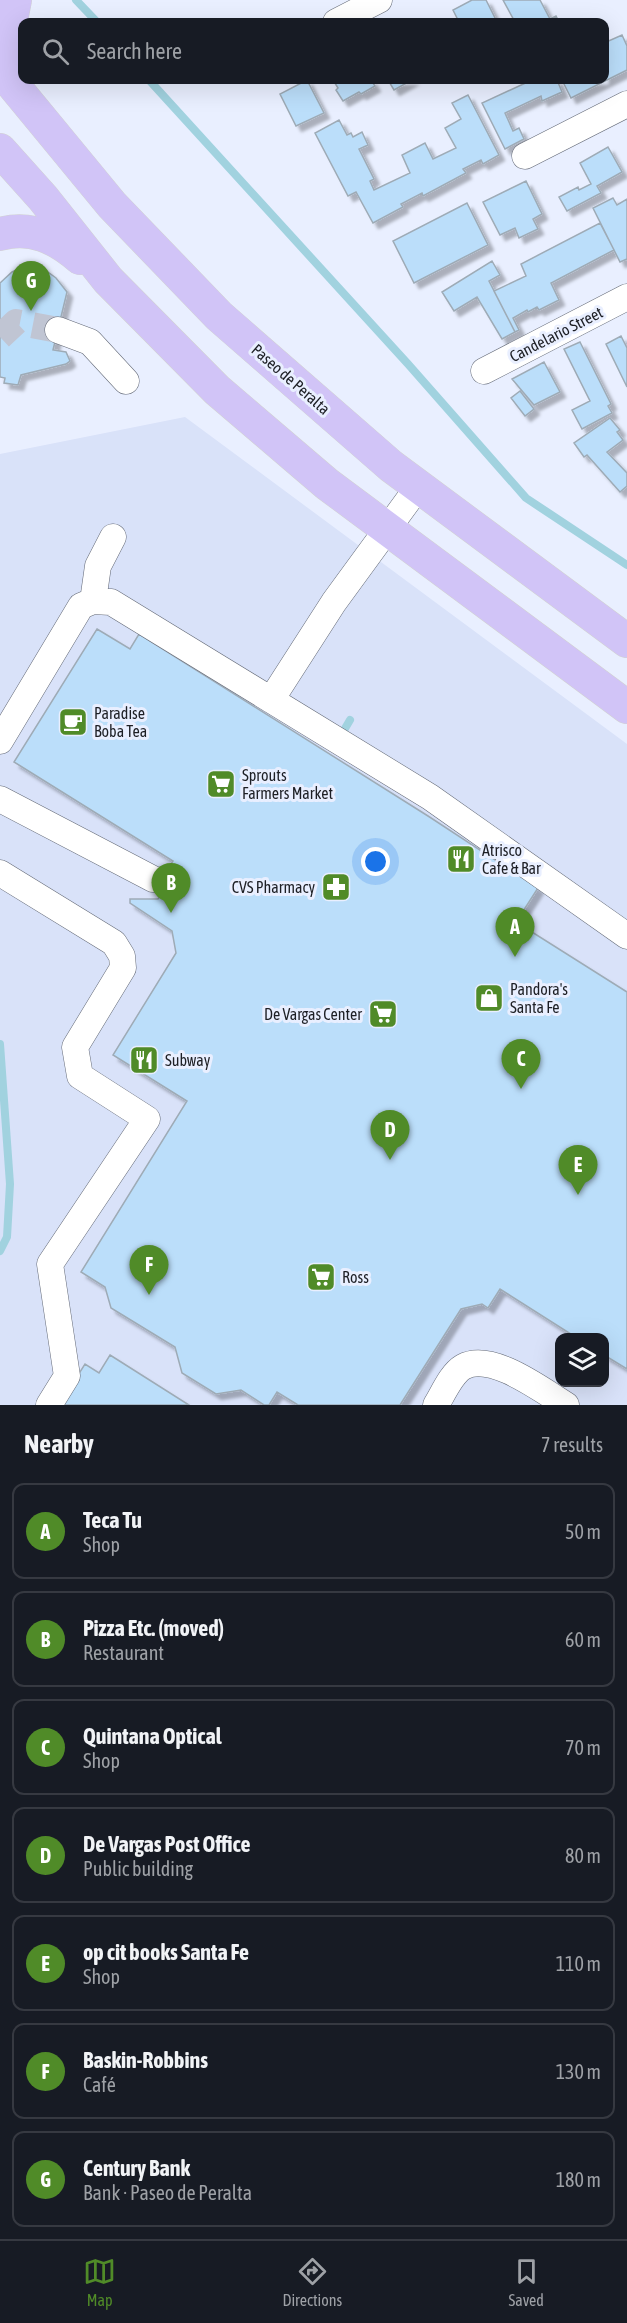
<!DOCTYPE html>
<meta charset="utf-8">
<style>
body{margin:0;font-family:"Asap Condensed",sans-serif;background:#20242c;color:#f1f3f6}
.controls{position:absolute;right:18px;bottom:18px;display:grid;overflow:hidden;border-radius:12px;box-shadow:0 6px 24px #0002}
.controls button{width:54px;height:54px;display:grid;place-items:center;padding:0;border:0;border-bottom:2px solid #363941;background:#171b24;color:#f1f3f6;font:30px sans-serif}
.you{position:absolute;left:376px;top:862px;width:21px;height:21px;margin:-15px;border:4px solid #fff;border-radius:50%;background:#1a73e8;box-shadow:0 0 0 9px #1a73e833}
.badge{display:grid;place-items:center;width:39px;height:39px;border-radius:50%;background:#508b28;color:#fff;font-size:20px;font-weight:700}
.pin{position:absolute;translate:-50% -50px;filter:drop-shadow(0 2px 3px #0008)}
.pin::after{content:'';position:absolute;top:32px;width:21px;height:18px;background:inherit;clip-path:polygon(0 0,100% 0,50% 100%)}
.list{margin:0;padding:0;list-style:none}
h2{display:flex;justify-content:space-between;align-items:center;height:78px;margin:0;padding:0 24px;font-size:26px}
h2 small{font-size:20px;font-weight:400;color:#9ea1a6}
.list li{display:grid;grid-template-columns:39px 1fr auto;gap:18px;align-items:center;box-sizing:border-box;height:96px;margin:0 12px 12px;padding:0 12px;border:2px solid #363941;border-radius:12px}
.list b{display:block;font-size:22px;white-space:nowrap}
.list p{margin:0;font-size:20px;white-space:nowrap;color:#9ea1a6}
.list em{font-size:20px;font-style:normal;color:#9ea1a6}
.icon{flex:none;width:33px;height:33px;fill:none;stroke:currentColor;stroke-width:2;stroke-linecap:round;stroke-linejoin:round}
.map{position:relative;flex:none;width:627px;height:1405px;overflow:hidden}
.search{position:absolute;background:#171b24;box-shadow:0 6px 24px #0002;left:18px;right:18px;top:18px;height:66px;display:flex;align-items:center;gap:15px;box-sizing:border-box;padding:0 21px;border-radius:12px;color:#9ea1a6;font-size:22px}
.sheet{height:834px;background:#171b24}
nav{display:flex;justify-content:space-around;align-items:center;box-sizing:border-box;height:84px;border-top:2px solid #363941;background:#171b24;font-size:16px;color:#9ea1a6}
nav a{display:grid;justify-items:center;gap:3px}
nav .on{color:#508b28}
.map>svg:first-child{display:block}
.built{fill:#d9e2f9;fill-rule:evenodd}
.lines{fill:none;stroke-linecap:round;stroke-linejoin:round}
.stream{stroke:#a1d2df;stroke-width:8}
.building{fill:#bbdefa;stroke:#9eabb6;stroke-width:1.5;filter:url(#shadow)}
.minor-tunnel{stroke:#c0c5d3;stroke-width:26;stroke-dasharray:26 13;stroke-linecap:butt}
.minor-casing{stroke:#646a77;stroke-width:27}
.major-casing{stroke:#d2d2d3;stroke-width:34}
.minor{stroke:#fff;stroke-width:26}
.major{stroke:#d1c4f7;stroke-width:33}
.labels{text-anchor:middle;stroke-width:6;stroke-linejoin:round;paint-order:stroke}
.street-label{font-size:16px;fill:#1d1f25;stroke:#e9efff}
.poi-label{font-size:16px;fill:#1d1f25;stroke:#e9efff;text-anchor:start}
</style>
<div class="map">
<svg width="627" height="1405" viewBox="0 0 627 1405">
<defs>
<filter id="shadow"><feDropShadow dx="5.5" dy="5.5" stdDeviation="1.5" flood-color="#0004"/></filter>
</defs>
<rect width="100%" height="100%" fill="#e9efff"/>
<path class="built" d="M185 417 627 744V1405H0V454ZM560 1338H604V1382H560Z"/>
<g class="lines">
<path class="stream" d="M76 0 97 22
M149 80 408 364 526 498 627 565
M340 737 350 720
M0 1044 10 1184 7 1237 0 1251"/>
</g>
<path class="building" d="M472 0H486L497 22H459L453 10Z
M503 0H540L550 19 556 16 559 22H515Z
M622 35 627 46V70L571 98 562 80H604V43Z
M307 80 324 113 296 126 280 94Z
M333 80H371L375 86 361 94 359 92 343 101 336 90 338 88Z
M388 80H412L394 90Z
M532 80H557L562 92 542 101 541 96 505 113 513 131 519 128 524 139 505 149 482 103Z
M468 95 499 155 483 164 481 160 463 169 466 173 423 196 422 193 401 204 403 207 373 223 356 192 348 196 315 133 339 120 347 135 351 133 353 137 362 132 368 145 359 149 374 179 370 181 374 190 410 173 402 155 425 143 433 159 456 148 445 128 461 119 452 103Z
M608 147 622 172 597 186 601 193 567 211 559 197 578 187 579 190 591 184 580 163Z
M526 181 542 214 533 219 538 229 519 238 515 228 500 235 483 202Z
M613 198 617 205 627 199V259L620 262 593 208Z
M467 203 488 245 414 283 393 241Z
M600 223 614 250 551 283 559 300 539 310 537 307 528 312 527 310 513 318 519 330 515 332 494 291 526 276 521 264Z
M492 261 500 275 489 281 515 332 502 339 477 297 454 311 442 292Z
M28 265 41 267 56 278 67 292 53 350 66 352 70 361 66 364 21 375 18 385 4 383 5 378 0 377V283L12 272Z
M621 336 627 348V387L606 344Z
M580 342 611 404 608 406 612 413 582 429 572 410 590 401 564 349Z
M544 362 560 392 534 405 512 379Z
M520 391 534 409 525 416 511 398Z
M610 418 620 430 617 432 623 440 607 452 627 473V486L620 492 587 455 584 457 574 443Z
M97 629 130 649 139 634 428 816 538 888 516 922 627 992V1369L604 1355V1338H577L500 1289 488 1308 482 1304 461 1309 400 1405H298L277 1392 269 1405H264L241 1390 216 1394 182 1373 175 1347 111 1308 105 1287 81 1272 187 1101 113 1055 176 953 172 931 130 903V899H158L165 889 158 884 173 861 14 762Z
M110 1355 189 1405H59L85 1364 99 1373Z"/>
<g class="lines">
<path class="minor-tunnel" d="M0 337 16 322 58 330"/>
<g class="minor-casing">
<path id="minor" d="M336 22 379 0
M525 156 627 104
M58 330 90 342 126 381
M484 371 627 297
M93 601 98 566 113 537
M271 700 334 602 418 487
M0 741 81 606 93 601 111 602 430 797 627 936
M0 799 153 879
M0 873 114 943 122 956 123 968 75 1047 80 1076 147 1119 50 1264 67 1376 49 1405
M436 1405C443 1394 451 1374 463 1367 491 1351 543 1391 566 1405"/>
</g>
<g class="major-casing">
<path id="major" d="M0 69 112 205 219 316 391 466 627 641
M0 77 15 0
M0 150 43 198 108 280 217 390 327 484 627 707
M0 234C31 225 57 238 80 258"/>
</g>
<use href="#minor" class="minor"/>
<use href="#major" class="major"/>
</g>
<defs>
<g id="cafe-square" transform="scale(1.5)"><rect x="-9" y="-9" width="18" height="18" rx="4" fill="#508b28" stroke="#e9efff"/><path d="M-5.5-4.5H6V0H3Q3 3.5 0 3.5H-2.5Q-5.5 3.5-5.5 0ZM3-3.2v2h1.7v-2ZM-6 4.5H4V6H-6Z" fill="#fff"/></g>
<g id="supermarket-square" transform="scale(1.5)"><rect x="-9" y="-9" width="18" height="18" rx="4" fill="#508b28" stroke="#e9efff"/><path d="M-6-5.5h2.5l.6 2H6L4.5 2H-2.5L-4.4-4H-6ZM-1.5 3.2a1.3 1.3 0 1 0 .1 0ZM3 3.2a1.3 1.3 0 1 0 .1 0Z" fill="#fff"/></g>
<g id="restaurant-square" transform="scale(1.5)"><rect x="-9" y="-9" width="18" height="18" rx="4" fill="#508b28" stroke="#e9efff"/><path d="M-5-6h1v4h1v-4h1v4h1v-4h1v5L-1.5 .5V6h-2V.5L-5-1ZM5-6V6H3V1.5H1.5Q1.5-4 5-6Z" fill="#fff"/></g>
<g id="pharmacy-square" transform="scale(1.5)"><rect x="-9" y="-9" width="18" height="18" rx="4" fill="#508b28" stroke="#e9efff"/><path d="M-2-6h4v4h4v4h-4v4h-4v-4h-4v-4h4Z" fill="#fff"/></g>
<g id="shop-square" transform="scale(1.5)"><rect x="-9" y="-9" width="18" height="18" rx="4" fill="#508b28" stroke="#e9efff"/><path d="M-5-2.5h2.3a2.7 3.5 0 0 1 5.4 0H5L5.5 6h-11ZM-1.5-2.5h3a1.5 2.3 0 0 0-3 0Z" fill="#fff"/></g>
</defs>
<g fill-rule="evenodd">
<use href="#cafe-square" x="73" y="722"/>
<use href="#supermarket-square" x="221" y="784"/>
<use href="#restaurant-square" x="461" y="859"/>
<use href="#pharmacy-square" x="336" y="887"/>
<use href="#shop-square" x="489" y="998"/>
<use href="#supermarket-square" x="383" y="1014"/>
<use href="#restaurant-square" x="144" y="1060"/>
<use href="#supermarket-square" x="321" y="1277"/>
</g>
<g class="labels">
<g class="street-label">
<text transform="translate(556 334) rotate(-27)" y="6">Candelario Street</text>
<text transform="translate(291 379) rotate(41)" y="6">Paseo de Peralta</text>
</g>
<g class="poi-label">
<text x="94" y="719">Paradise<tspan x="94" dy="18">Boba Tea</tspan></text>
<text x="242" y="781">Sprouts<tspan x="242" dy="18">Farmers Market</tspan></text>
<text x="482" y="856">Atrisco<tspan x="482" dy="18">Cafe &amp; Bar</tspan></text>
<text x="315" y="893" text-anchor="end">CVS Pharmacy</text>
<text x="510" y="995">Pandora's<tspan x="510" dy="18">Santa Fe</tspan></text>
<text x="362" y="1020" text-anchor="end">De Vargas Center</text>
<text x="165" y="1066">Subway</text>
<text x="342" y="1283">Ross</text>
</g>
</g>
</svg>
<div class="controls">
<button><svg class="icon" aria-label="layers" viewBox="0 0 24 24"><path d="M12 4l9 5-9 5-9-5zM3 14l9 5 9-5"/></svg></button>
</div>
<div class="you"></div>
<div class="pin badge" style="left:515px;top:957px">A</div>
<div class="pin badge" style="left:171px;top:913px">B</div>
<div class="pin badge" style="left:521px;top:1089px">C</div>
<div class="pin badge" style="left:390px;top:1160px">D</div>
<div class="pin badge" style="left:578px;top:1195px">E</div>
<div class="pin badge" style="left:149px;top:1295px">F</div>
<div class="pin badge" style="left:31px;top:311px">G</div>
<div class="search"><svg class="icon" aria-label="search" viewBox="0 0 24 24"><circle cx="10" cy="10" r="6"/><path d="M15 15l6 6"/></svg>Search here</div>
</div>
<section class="sheet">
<h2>Nearby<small>7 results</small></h2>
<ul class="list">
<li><span class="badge">A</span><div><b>Teca Tu</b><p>Shop</p></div><em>50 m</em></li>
<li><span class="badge">B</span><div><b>Pizza Etc. (moved)</b><p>Restaurant</p></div><em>60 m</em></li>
<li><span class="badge">C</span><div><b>Quintana Optical</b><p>Shop</p></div><em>70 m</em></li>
<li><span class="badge">D</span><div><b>De Vargas Post Office</b><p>Public building</p></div><em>80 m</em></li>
<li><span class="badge">E</span><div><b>op cit books Santa Fe</b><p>Shop</p></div><em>110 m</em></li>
<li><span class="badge">F</span><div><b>Baskin-Robbins</b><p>Café</p></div><em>130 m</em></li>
<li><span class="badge">G</span><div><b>Century Bank</b><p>Bank · Paseo de Peralta</p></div><em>180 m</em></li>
</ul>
</section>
<nav>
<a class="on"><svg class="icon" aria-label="map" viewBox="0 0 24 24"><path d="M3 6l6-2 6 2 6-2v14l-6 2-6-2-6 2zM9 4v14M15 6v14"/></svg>Map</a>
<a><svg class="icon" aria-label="directions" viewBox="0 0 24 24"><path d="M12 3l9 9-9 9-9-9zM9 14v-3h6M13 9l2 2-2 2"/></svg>Directions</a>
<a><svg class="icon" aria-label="saved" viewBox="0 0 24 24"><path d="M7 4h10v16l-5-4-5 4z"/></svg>Saved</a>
</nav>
